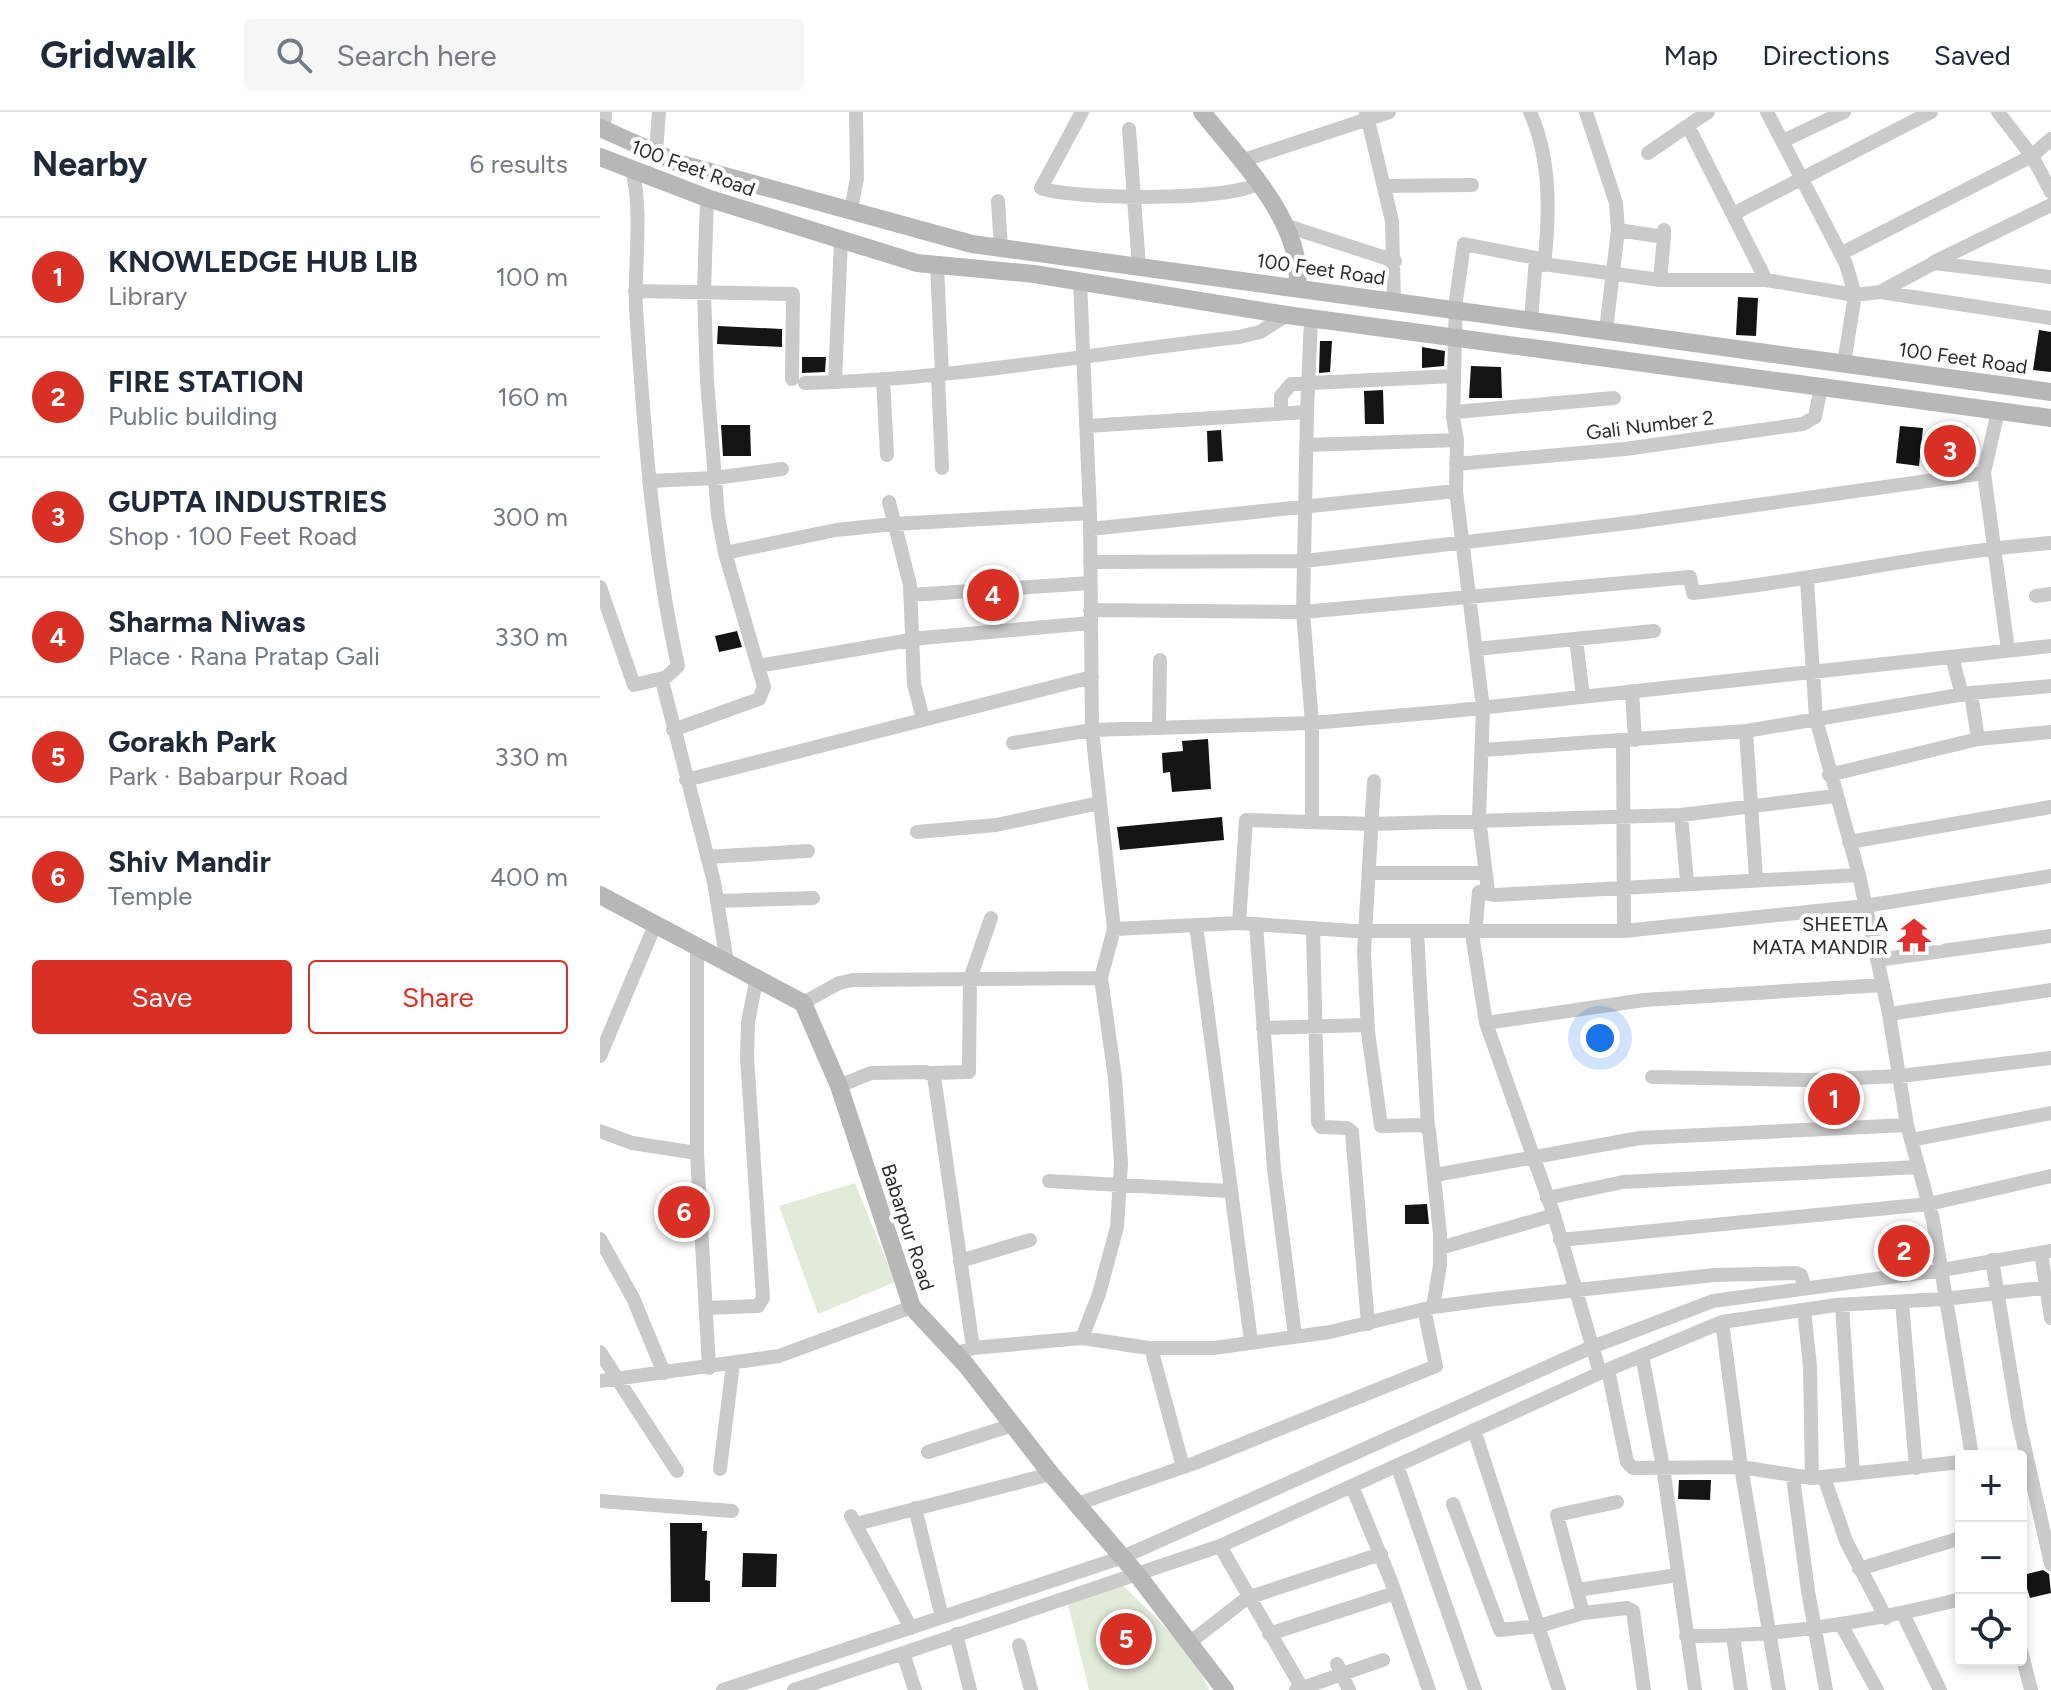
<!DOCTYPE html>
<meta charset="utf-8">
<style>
body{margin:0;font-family:Figtree,sans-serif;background:#f6f6f7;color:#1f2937}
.controls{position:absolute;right:24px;bottom:24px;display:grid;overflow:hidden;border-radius:8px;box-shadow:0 4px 12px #0003}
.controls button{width:72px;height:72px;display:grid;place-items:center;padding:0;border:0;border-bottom:2px solid #e0e1e3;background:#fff;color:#1f2937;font:40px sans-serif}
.you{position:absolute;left:1000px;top:926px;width:28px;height:28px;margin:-20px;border:6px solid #fff;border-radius:50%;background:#1a73e8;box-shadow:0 0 0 12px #1a73e833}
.badge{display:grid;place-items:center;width:52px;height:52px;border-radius:50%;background:#d93025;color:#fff;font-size:26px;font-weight:700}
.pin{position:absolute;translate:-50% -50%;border:4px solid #fff;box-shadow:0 2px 8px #0006}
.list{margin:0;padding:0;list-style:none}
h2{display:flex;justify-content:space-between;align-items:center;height:104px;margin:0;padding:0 32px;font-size:34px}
h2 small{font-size:26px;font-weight:400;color:#747a83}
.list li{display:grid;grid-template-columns:52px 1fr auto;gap:24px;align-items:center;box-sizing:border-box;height:120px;padding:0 32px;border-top:2px solid #e0e1e3}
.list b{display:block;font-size:30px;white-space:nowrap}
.list p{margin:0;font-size:26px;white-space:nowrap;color:#747a83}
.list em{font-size:26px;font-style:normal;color:#747a83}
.actions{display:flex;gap:16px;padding:24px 32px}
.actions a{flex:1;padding:18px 0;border:2px solid #d93025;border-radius:8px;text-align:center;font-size:28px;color:#d93025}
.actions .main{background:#d93025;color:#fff}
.icon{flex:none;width:44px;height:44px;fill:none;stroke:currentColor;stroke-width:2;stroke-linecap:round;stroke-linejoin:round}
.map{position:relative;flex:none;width:1451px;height:1578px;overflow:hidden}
header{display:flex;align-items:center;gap:48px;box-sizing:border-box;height:112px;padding:0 40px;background:#fff;border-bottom:2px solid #e0e1e3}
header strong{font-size:38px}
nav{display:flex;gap:44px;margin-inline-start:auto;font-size:28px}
.search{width:560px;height:72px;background:#f6f6f7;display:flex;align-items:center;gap:20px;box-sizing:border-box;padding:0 28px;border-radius:8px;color:#747a83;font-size:30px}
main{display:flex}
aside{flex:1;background:#fff}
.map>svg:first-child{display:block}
.green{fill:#e2eada}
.building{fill:#141414}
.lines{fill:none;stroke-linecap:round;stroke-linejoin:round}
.street{stroke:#cacaca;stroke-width:14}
.secondary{stroke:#b7b7b7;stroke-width:18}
.labels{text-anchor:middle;stroke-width:8;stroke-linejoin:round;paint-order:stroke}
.street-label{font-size:20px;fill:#2d2d2d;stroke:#fff}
.poi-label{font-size:20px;fill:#2d2d2d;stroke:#fff;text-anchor:end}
</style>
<header>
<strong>Gridwalk</strong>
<div class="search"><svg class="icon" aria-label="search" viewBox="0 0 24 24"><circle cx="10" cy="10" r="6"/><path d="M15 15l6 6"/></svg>Search here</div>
<nav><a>Map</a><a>Directions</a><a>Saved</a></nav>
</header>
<main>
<aside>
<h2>Nearby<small>6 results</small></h2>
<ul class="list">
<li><span class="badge">1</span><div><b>KNOWLEDGE HUB LIB</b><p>Library</p></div><em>100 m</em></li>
<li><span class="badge">2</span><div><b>FIRE STATION</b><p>Public building</p></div><em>160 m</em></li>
<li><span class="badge">3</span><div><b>GUPTA INDUSTRIES</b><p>Shop · 100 Feet Road</p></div><em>300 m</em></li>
<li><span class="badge">4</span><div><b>Sharma Niwas</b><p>Place · Rana Pratap Gali</p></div><em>330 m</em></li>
<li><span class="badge">5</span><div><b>Gorakh Park</b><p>Park · Babarpur Road</p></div><em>330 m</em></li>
<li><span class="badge">6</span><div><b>Shiv Mandir</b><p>Temple</p></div><em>400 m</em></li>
</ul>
<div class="actions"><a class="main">Save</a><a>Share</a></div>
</aside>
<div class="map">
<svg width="1451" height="1578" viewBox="0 0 1451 1578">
<rect width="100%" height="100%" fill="#fff"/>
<path class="green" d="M255 1071 295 1170 218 1202 179 1094Z
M521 1471C549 1500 596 1541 609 1578H489L468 1493Z"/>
<path class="building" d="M1138 185 1158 186 1156 224 1136 223Z
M118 214 182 217V235L117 232Z
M1439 218 1451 220V260L1433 258Z
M720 229H732L730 260 719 261Z
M822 235 845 239 844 254 822 256Z
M202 245H226L225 260 202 261Z
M871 254 901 255 902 286H869Z
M783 278 784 312H765L764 279Z
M121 313H150L151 344H123Z
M1300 314 1323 316 1319 354 1296 351Z
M621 318 623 349 608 350 607 319Z
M137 519 142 535 119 540 115 524Z
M608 627 611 677 572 680 570 660 563 661 562 641 583 639 582 629Z
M622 705 624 728 520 738 517 715Z
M827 1092 829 1112H805V1093Z
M1079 1368H1111L1110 1388 1078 1387Z
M70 1411H102V1419H107L105 1468 110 1469V1490H71Z
M143 1441 177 1442 176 1475H142Z
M1443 1458 1449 1462 1451 1481 1430 1486 1423 1463Z"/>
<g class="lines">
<path class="street" d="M482 0 441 76C472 88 631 89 656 72
M766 0 792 109 794 190
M930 0C951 47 950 102 944 153
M986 0 1016 91 1018 118 1006 218
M1167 0 1246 152 1255 183 1244 251
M1398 0 1432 44 1451 80
M1088 14 1166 168
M4 17 5 0
M529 17 539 155
M1183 29 1244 0
M56 40 59 0
M1048 41 1108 0
M641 49 789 0
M32 57C43 101 34 152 36 197 44 317 52 436 78 554L62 569 114 770 127 850
M784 74 872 73
M398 89 401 136
M251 98 257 66 256 0
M1133 102 1331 0
M687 114 795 149
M1018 118 1064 125V118
M1242 141 1432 44 1451 27
M1334 150 1451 93
M936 151 1060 168H1166L1255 183 1280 180 1451 206
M337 153 342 263
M1060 168 1064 125
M480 169 490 401 492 618 514 817 501 866 515 966 521 1051 517 1115 499 1182 482 1226
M35 179 193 182 192 267
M1280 180 1334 151 1451 165
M338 264 342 356
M283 268 287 343
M235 270 241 127
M205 271C351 268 494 241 639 225L660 220 687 203
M1398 299 1384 361 1408 538
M707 300 703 500 712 611V708
M855 300 1014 286
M681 301V284L691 272 854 264
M487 314 707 300 711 206
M706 333 857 328
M856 352 1025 337 1203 312 1215 305 1221 275
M49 369 115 366 182 357
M289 390 310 473 314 572 323 607
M490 417 856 379
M125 441 236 418 294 412 490 401
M490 450 705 449 1036 410 1384 361
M1207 468 1216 607 1259 763 1289 902 1307 1013 1333 1108 1372 1344
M0 475 34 573 63 566
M311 483 490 471
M1436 484 1451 482
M490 498 703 500 1090 465 1093 481C1213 469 1331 440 1451 431
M976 527 983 585
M876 537 1054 519
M1352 545 1362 583
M158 554 322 526 490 511
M1032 579 1035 628
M1371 581 1378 627
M559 616 560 548
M73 618 159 587 164 575 125 441 118 404 107 269 104 180 107 86
M1146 619 1156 766
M1023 629 1024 819
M413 631 492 618 712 611 852 599 1451 534
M883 638 1146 619 1371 581 1451 574
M1229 663 1378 627 1451 620
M86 668 492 565
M774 669 764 840 768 920 781 1014 823 1013 829 1018 840 1122V1153L833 1195
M1081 703 1087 770
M317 720 396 713 499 691
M1249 730 1451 695
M107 745 208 739
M769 761H884
M888 779 879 706 883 596 856 379 857 328 853 306 856 188 864 132 936 146 931 208
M118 789 213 786
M639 811 646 708 772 712 1081 703 1235 684
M656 812 674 1057 695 1224
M596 813 651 1229
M514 817 639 811 754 819H1024L1265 794 1451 764
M713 817 718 1010 721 1015 747 1016 752 1020 768 1212
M817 820 828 1016
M872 822 886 911 954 1103 1000 1261
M875 822 879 780 895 783 1259 763
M97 834V1041L109 1256
M1277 848 1451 824
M203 891 239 871 253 868 501 866
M1289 902 1451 878
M886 911 1044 888 1283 873
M663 916 768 913
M0 944 55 813
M331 961 369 960 370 867 391 806
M1052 965 1210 968 1300 964 1451 946
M239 974 271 961 326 960 334 964 373 1236
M0 1019 32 1031 97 1041
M1311 1028 1451 1001
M835 1063 1040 1026 1307 1013
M449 1069 629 1079
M947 1086 1023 1070 1319 1055
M0 1127 33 1186 64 1261
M960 1128 1329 1092 1451 1064
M840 1136 954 1103
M1441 1141 1451 1206
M1392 1148 1419 1311 1451 1452
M360 1149 430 1128
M1302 1190 1316 1356
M1242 1193 1253 1361
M106 1196 158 1194 163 1186 147 945 148 910 157 865
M1204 1198 1210 1254 1212 1366
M1122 1210 1141 1355 1179 1578
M551 1236 583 1355
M0 1240 77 1359
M355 1242 373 1236 482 1226 549 1236H614L730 1220 833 1195 886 1188 1114 1163 1196 1161 1201 1163 1204 1174
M1042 1243 1063 1355 1095 1578
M1008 1258 1027 1350 1033 1356 1141 1355 1212 1366 1361 1350
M0 1269 179 1244 312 1195
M874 1318 959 1578
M328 1340 413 1313
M797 1353 875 1578
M120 1357 133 1252
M1224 1365 1246 1429 1286 1506
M1193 1366 1208 1479 1226 1578
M752 1374 791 1469 829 1578
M0 1389 132 1399
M1017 1390 957 1403 983 1501 1027 1496 1033 1499 1044 1578
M477 1392 595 1351 836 1254 824 1197
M853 1392 900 1518 939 1514 983 1501
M315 1396 342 1505
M251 1404 311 1516
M256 1412 451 1362
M620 1434 703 1578
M1259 1457 1361 1426
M977 1478 1078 1463
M1303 1502 1340 1578
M1242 1514 1277 1578
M356 1522 370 1578
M669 1522 795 1481
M1086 1524C1180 1525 1270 1510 1361 1487
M1133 1524 1141 1578
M589 1531 647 1486 781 1442
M419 1533 431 1578
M1421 1539 1431 1578
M303 1541 315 1578
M737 1552 749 1578
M123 1578 523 1445 992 1235 1113 1189 1342 1158 1451 1139
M194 1578 620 1434 1000 1261 1122 1210 1236 1193 1344 1187 1451 1175
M696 1578 783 1548"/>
<path class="secondary" d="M602 0C639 47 706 112 697 176
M0 16 81 52 372 132 1451 280
M0 45 107 86 317 151 434 162 687 203 1451 306
M0 783 203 891 239 974 312 1195 366 1253 451 1362 536 1461 625 1578"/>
</g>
<defs>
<g id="temple-bare" transform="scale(2.76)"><path d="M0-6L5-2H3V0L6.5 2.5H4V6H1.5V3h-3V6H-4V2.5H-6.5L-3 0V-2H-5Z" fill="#e23031" stroke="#fff" stroke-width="2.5" paint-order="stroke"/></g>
</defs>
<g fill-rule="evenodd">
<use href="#temple-bare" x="1314" y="823"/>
</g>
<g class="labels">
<g class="street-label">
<text transform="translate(93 56) rotate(20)" y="7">100 Feet Road</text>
<text transform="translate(721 157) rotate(8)" y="7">100 Feet Road</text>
<text transform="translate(1363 246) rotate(8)" y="7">100 Feet Road</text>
<text transform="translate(1050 313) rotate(-7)" y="7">Gali Number 2</text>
<text transform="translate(308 1115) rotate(72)" y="7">Babarpur Road</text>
</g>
<g class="poi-label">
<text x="1288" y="819">SHEETLA<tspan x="1288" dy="23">MATA MANDIR</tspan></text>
</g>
</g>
</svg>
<div class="controls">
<button>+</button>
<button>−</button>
<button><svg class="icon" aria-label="locate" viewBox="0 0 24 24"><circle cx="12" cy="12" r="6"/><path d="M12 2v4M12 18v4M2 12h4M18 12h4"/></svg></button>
</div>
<div class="you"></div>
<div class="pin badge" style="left:1234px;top:987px">1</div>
<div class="pin badge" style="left:1304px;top:1139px">2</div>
<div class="pin badge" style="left:1350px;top:339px">3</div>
<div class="pin badge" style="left:393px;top:483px">4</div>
<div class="pin badge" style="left:526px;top:1527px">5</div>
<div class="pin badge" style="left:84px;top:1100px">6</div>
</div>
</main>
